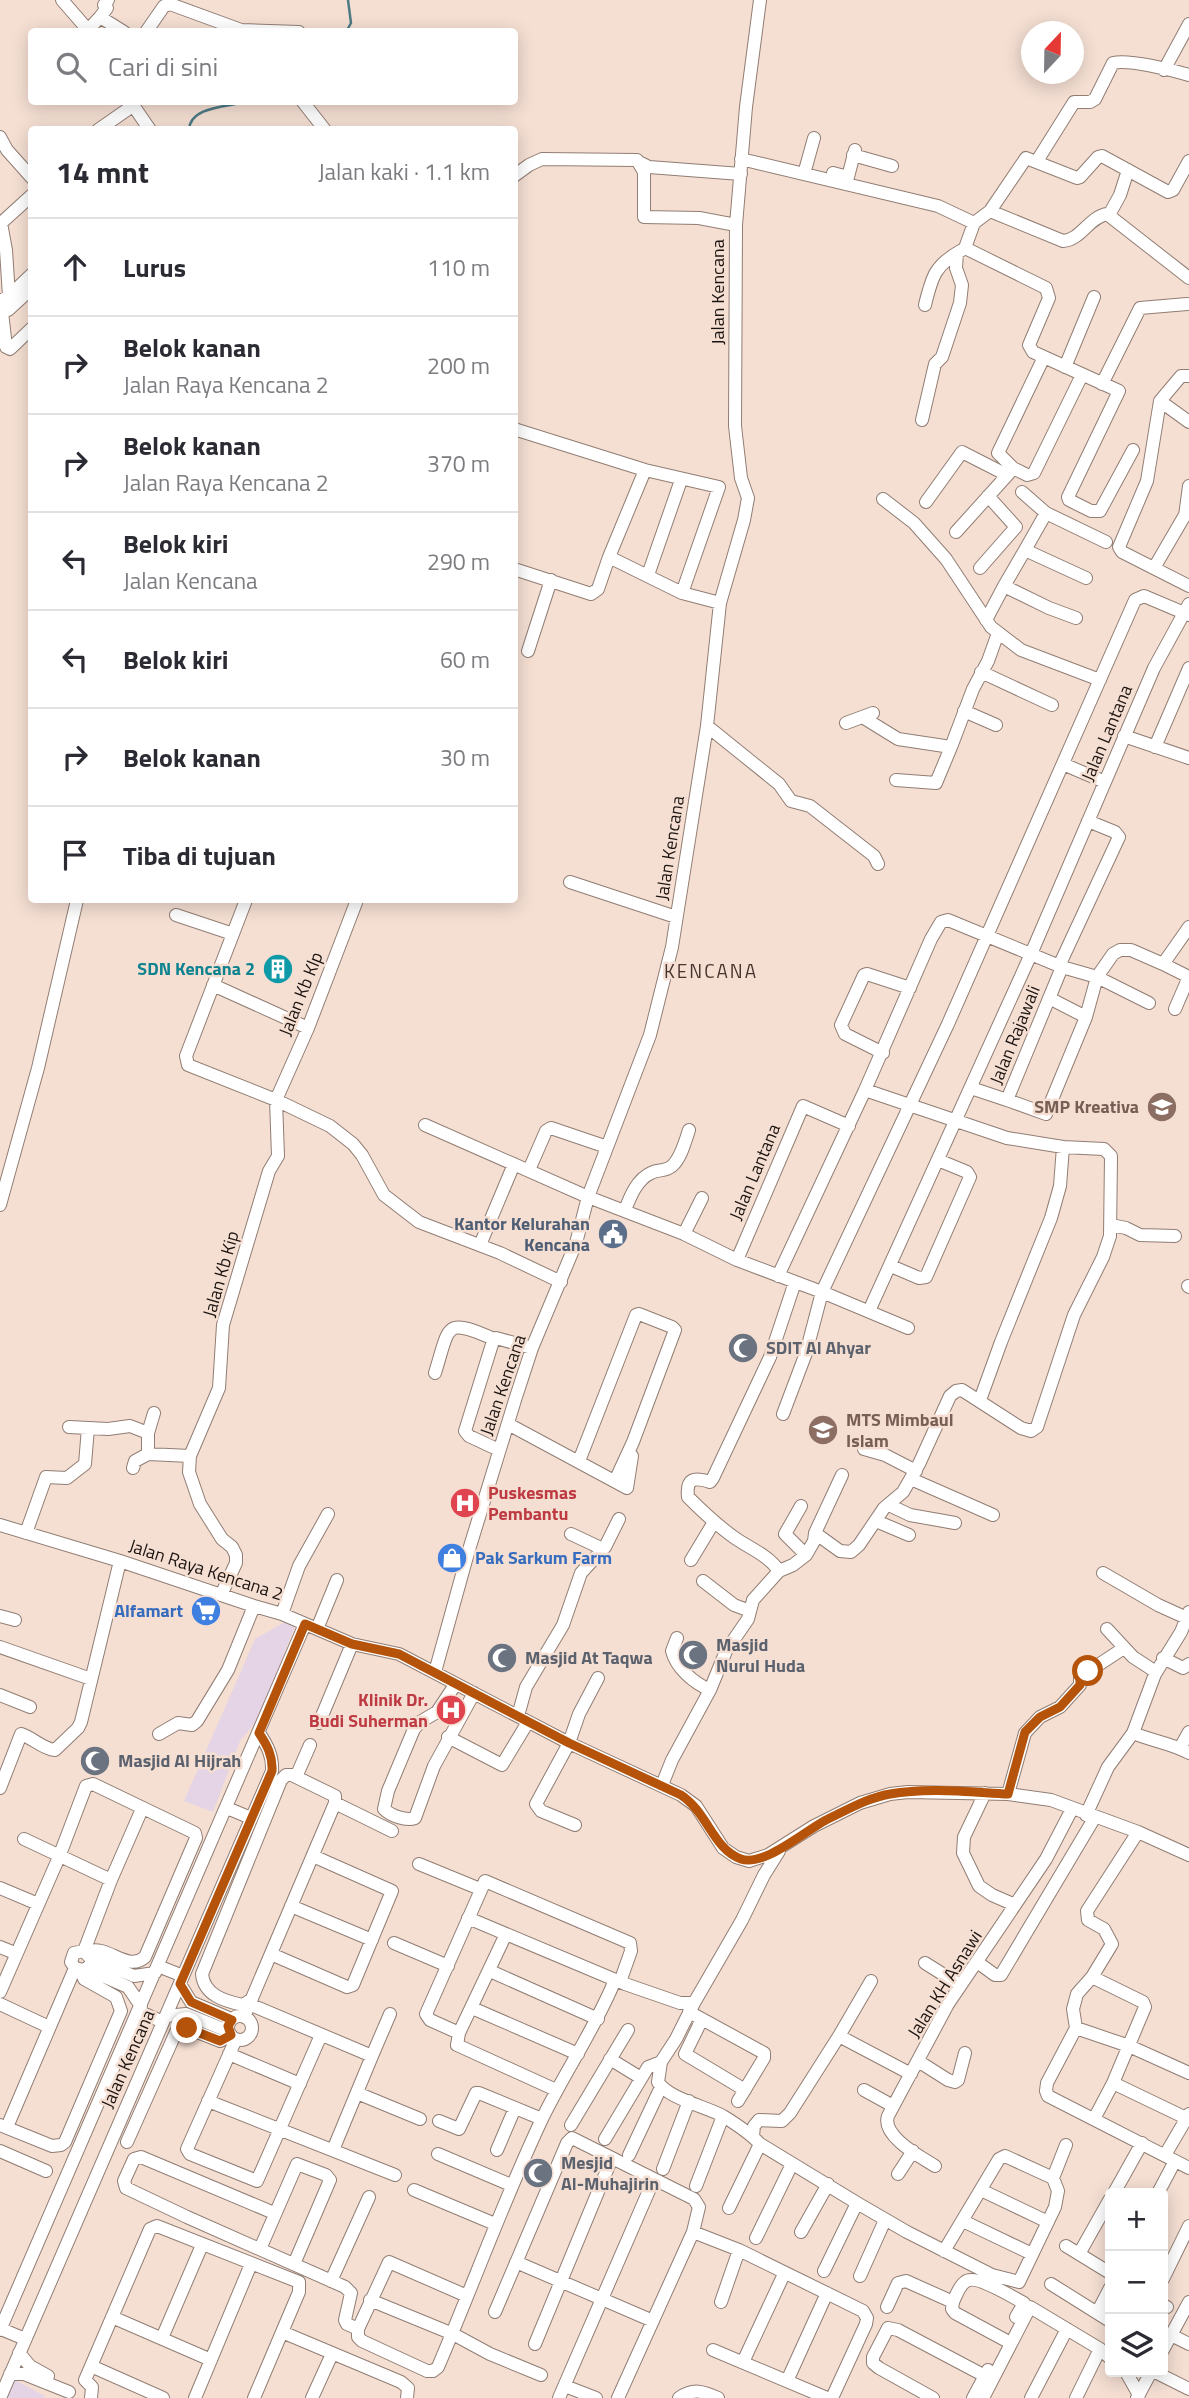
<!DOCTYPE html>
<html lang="id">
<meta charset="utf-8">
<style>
body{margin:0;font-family:"Titillium Web",sans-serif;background:#f2f2f3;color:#2b2b33}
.controls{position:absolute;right:21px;bottom:21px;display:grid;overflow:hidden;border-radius:7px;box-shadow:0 4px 18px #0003}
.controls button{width:63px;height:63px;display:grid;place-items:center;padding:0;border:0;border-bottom:2px solid #e1e1e2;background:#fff;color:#2b2b33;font:35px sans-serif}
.compass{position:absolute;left:1021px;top:21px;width:63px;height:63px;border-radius:50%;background:#fff;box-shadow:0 4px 18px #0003;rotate:22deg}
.stop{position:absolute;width:21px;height:21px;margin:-16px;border:5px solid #b45309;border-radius:50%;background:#fff}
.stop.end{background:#b45309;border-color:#fff;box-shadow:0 2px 7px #0008}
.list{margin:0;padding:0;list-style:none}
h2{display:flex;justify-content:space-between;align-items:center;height:91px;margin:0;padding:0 28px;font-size:30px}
h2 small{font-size:23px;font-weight:400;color:#7c7c81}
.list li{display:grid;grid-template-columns:46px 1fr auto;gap:21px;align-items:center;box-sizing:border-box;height:98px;padding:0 28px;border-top:2px solid #e1e1e2}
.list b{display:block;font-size:26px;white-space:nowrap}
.list p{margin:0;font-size:23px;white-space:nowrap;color:#7c7c81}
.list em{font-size:23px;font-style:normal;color:#7c7c81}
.icon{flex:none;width:38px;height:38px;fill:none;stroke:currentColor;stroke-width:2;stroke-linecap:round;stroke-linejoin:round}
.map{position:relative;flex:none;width:1189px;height:2398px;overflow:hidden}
.search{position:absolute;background:#fff;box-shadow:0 4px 18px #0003;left:28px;top:28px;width:490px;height:77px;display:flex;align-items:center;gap:18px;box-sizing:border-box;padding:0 24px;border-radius:7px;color:#7c7c81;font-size:26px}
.panel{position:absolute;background:#fff;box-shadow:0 4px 18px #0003;left:28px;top:126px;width:490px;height:777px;border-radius:7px}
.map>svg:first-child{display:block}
.commercial{fill:#e5d4e5}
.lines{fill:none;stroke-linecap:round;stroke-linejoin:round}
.stream{stroke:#4e7a86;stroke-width:2.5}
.minor-casing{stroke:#917d73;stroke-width:14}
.minor{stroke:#fff;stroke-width:12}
.route{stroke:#b45309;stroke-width:9}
.labels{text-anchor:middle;stroke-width:5;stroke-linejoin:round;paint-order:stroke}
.street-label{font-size:18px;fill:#1c1410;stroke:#f5dfd3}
.culture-label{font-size:18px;font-weight:bold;fill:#0d838f;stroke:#f5dfd3;text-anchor:end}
.education-label{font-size:18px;font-weight:bold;fill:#785e54;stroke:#f5dfd3;text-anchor:end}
.service-label{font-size:18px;font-weight:bold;fill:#4e5e75;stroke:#f5dfd3;text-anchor:end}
.worship-label{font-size:18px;font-weight:bold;fill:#5b616d;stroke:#f5dfd3;text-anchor:start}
.health-label{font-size:18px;font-weight:bold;fill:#be3a42;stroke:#f5dfd3;text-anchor:start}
.shop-label{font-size:18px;font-weight:bold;fill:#366cbe;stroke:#f5dfd3;text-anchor:start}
.neighbourhood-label{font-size:19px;letter-spacing:2px;fill:#47352d;stroke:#f5dfd3}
</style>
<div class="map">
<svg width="1189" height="2398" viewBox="0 0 1189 2398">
<rect width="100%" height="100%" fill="#f5dfd3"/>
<path class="commercial" d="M285 1622 295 1626 259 1718 240 1741 213 1812 184 1801 255 1639Z
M13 2379 45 2396 44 2398H5Z"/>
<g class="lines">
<path class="stream" d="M346 32 351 23 348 0
M189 130C190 106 228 107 245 102"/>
<g class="minor-casing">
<path id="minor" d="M62 0 88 30 100 17 124 32
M100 17 107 8 104 5 108 0
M146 32 164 6 170 4 241 30 299 32
M1164 70 1189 24
M303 102 325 130
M98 130 131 107 135 108 150 130
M0 137 7 150 32 178
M853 155 892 166
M741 159 938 206 974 223
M1037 161 1074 102H1090L1095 99 1113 63C1129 59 1172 70 1189 75
M641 163 649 167 741 174
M833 173 848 177 855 150
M804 174 814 138
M514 176 529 165 542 159 637 160 644 172V217L699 218 736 225
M990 211 1063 241C1081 240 1089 217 1107 214L1189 278
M1109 215 1120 195 1128 170
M1 223 6 250 9 296
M0 224 32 195
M0 301 9 296 32 274
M925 305C932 276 935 265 962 250
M0 312 8 310 32 288
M2 312 6 347 10 349 32 328
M1044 357 998 453 1013 468 1027 475 1034 473 1082 375
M1065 367 1094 297
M1189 376H1181L1160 401 1147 481 1119 547 1122 552 1189 586
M1102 384 1140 308 1187 304
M1160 401 1189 422
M922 420 935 364 942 357 960 303 962 285 956 268 957 253
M514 429 645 470 719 487 682 593
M1133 450 1100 511H1091L1069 500 1068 497 1119 391 1033 352 1029 345 1049 298 1046 288 965 248 974 223 990 211 1026 158 1077 178 1080 177 1098 157 1102 156 1168 192 1173 190 1189 161
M1022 492 1046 513
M883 499 914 523 946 559 991 627 1021 650 1100 680
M926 502 962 452 1007 475
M1185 516 1189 486
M956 532 1011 471
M1025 550 1046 513 1106 542
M609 557 645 470
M980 568 1016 527 988 496
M1154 568 1189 508
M514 569 591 594 598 589 609 557 682 593 720 603
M648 575 681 480
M1004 586 1025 550 1086 578
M986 620 1004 586 1049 608 1076 618
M528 651 551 580
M981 672 1052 705
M964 711 996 725
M864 718 898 739 951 747 973 689 988 661 998 633
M846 723 873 713
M707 726 779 784 791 801 810 806 874 856 878 864
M1124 736 1189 758
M1155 747 1189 668
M1063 764 1105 782
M896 780 936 783 951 747
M570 882 676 917
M246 900 186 1056 188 1065 276 1100 330 1126 353 1144 362 1155 384 1195 419 1222 500 1253 561 1282
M176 915 233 934
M1163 964 1185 975 1188 979 1175 1009
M1059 966 1119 837 1115 832 1088 821
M1062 967 1007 1100 1046 1114 1086 1017 1097 977 1113 954 1120 950H1131L1163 964 1189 927
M213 985 308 1028
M1049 998 1086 1017
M883 1053 845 1034 841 1025 864 975 867 974 910 988
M971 1088 1007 1100
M865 1090 931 939 941 922 948 920 1062 967 1097 977 1149 1003
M425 1125 588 1197 684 1234 737 1260 822 1292 908 1328
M529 1170 546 1131 551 1128 607 1147
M0 1205 38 1068 77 900
M625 1210C630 1197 637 1179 651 1173 658 1169 665 1172 672 1166 681 1158 685 1142 689 1130
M1111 1225 1126 1228 1140 1235 1175 1236
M684 1234 702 1198
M480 1245 514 1164
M737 1260 803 1106 849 1126
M891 1266 919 1278 926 1277 970 1177 967 1172 938 1160
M1188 1286 1189 1287
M869 1311 1031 954 1154 668 1189 604
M435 1373C450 1325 444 1317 494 1339
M980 1400 1001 1342 1051 1218 1060 1186 1063 1147
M783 1414 806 1353 822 1292 948 1024 1135 600 1144 596 1189 615
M508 1424 627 1488 632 1456
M69 1427 108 1429 130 1426 148 1433
M864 1449 885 1455 916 1471
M499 1450 469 1436 465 1431 493 1341 496 1338 532 1348
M148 1454V1433L154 1413
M579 1461 636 1315 639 1314 672 1327 675 1330 633 1442 615 1481
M133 1468 135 1461 148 1454 190 1456
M911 1479 993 1515
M889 1505 910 1515 955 1523
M801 1506 785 1534 806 1555
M876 1521 909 1535
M0 1525 120 1561 254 1606 282 1614 352 1644 399 1654 569 1743 681 1795 696 1806 723 1848 736 1857 749 1861 768 1855 814 1826 860 1803 890 1794 908 1792 1008 1794 1051 1800 1138 1832 1189 1855
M26 1533 46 1477 67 1478 85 1464 88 1428
M815 1533 842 1475
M571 1534 603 1549
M691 1560 714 1522
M779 1571C768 1555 751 1549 735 1538 718 1526 703 1512 688 1497 686 1478 694 1477 710 1482L713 1478 770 1357 795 1282
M1103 1573 1158 1605 1189 1619
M703 1581 734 1605 750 1611
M221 1595 236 1563V1555L232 1547 222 1539 200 1504 189 1472 190 1456 219 1388 223 1325 269 1171 278 1156 276 1100 308 1028 357 900
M282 1614 299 1566 328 1514
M0 1616 15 1620
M317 1629 337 1580
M1107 1629 1133 1657 1156 1672
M677 1638 672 1651C676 1668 694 1683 710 1690
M0 1647 91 1679
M1163 1658 1183 1668 1189 1664
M435 1672 468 1553 515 1400 532 1348 576 1243 588 1197 650 1035 672 947 707 726 720 603 744 520 748 498 741 478 735 426 736 225 746 107 760 0
M455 1685 437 1712 420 1722 414 1729 388 1791 384 1809C391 1816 406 1821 415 1818L434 1766 474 1693
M0 1695 30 1707
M518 1716 526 1687 563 1625 581 1573 605 1547 619 1519
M319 1723 352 1644
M1133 1733C1152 1741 1171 1743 1189 1753
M159 1734 178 1723 192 1725 197 1721 228 1670 254 1606
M448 1737 502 1765 528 1722
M1180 1748 1189 1732
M296 1777 310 1745
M662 1785 672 1760 710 1690 726 1651 748 1619 753 1600 779 1571 793 1565 806 1555 814 1541 815 1533 840 1551 851 1552 859 1545 884 1508 903 1492 919 1464 950 1396 956 1391 962 1390 1021 1428 1031 1431 1037 1427 1074 1315 1103 1257 1110 1236 1111 1156 1104 1149 1063 1147 1007 1138 865 1090 778 1276
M0 1788 21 1734C33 1738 43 1749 55 1750L78 1728 81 1722 120 1561
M985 1793 964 1837 963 1853 979 1886 992 1895 1015 1905
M1008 1794 1025 1733 1040 1717 1060 1707 1080 1685V1677L1124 1648
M227 1808 251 1818
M1086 1815 1108 1767 1133 1733 1155 1674 1181 1632 1189 1612
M575 1825 541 1811 536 1804 569 1743 579 1714 598 1678
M1138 1832 1087 1911 1088 1920 1104 1929 1112 1944 1092 1977 1077 1994 1073 2009 1076 2028 1047 2083 1046 2091 1048 2096 1189 2168
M24 1839 111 1880
M419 1864 480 1889
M0 1888 38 1904
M291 1906 372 1940
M468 1918 625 1984 680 2003H694L742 1920 764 1875 779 1851
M506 1934 459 2033 457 2045 556 2090
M394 1943 448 1966
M0 1947 15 1953
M84 1951 111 1880 142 1809
M271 1954 347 1987 353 1985 392 1891 313 1856
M91 1959V1965L84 1970 75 1968 71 1962 74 1953 84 1951 91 1959 134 1976 155 1973
M977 1962 995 1975H1001L1095 1817
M925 1963 960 1985
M158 1966 183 1976
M87 1969 128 1987 141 2006
M490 1971 598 2019
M1092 1977 1143 2002 1145 2007 1113 2083 1094 2119
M180 1984 191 2002 231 2019
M0 1992 59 1857 86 1786 93 1784 195 1833 196 1838 145 1957C127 1973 107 1943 87 1952
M252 1999 243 2005C224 2001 204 1995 202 1974L281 1780 286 1775H292L335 1796V1803
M694 2003 676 2039 661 2062 658 2082C667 2098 707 2107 723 2116 736 2124 750 2133 760 2144L857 2203 824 2271
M0 2004 49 2027
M249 2004 372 2056 390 2014
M472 2008 578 2054
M138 2011 163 2022
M689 2012 764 2053V2058L738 2101
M166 2016 186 2014 228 2031
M228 2028a12 12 0 1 1 24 0a12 12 0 1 1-24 0Z
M244 2017 335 1803 392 1831
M702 2019 685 2054 745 2090
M1076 2028 1129 2046 1189 2073
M459 2033 430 2020 426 2014 485 1881 630 1943 631 1951 620 1982
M839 2036 871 1981
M236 2039 187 2149 190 2154 257 2181 321 2035
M229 2054 300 2084
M610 2059 641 2078
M918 2061 948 2080 955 2082 958 2080 965 2053
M1113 2083 1186 2118
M864 2090 893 2106
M357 2093 420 2119
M208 2101 395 2175
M439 2121 459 2129 476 2093H479L542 2119
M0 2125 52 2146 61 2145 65 2142 121 2011 116 1997 84 1979 81 1971
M571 2125 628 2030
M7 2127 75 1968
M753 2136 754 2126 759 2120 782 2121 790 2113 839 2036 911 2074
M605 2139 648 2067 661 2062
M127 2142 176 2032 187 2028 220 2041 231 2035
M333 2150 372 2056
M497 2150 515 2108
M0 2151 46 2171
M438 2154 511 2185
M629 2155 661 2087
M1165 2155 1189 2114
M935 2166C921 2157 881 2136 888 2116L948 2004 1046 1859 1072 1809
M663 2169 689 2101
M898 2174 913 2151
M696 2186 723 2116
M414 2190 495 2224
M981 2190 1048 2222
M1114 2193 1142 2143
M1158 2193 1175 2161
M857 2203 907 2232 992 2275 1019 2282 1055 2207 1058 2191 1053 2178 1066 2145
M729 2208 760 2144
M274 2213 141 2157 134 2159 124 2181 126 2188 187 2217 345 2287 351 2293 345 2320 347 2324 358 2329V2337L362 2341 427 2371H433L438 2367C473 2285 503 2202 541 2121 564 2073 595 2029 615 1980
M963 2221 1032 2254
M801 2232 828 2184
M756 2238 792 2164
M1066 2246 1110 2273
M260 2249 297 2164 326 2175 330 2180 294 2264
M944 2251 999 2159 1005 2156 1053 2178
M1079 2254 1110 2199
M516 2262 653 2321
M860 2276 885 2220
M1163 2279 1189 2226
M331 2281 369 2197
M1051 2284 1110 2321
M370 2300 453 2334 490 2354 541 2375
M721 2302 739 2250
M953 2302C956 2296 959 2286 965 2282 975 2273 1012 2297 1024 2303L1016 2317
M1163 2305 1167 2307
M887 2307 898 2283 906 2281 953 2302 952 2309 955 2313 1005 2340
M495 2312 567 2143 572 2138 694 2199 699 2207 693 2232 739 2250 863 2311 867 2318 866 2324 832 2398
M1097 2313 1110 2288
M112 2317 211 2360
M1 2329 25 2339
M358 2329 389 2262 467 2296
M0 2330 305 1624
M282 2332 401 2382 408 2388 407 2398
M1171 2335 1189 2344
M162 2338 202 2245
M535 2344 612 2158
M713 2350 827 2398
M1163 2350 1189 2302
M19 2353 30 2366 48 2376
M743 2362 784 2274
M91 2366 163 2398
M1126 2372 1139 2395
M1155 2372 1189 2389
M10 2374H24L69 2392
M85 2380 150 2229 157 2226 299 2282V2292L254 2398
M85 2380 92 2387 91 2398
M787 2381 827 2293
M565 2386 596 2398
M0 2398 272 1771C273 1756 267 1745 259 1733
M195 2398 251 2264
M312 2398 332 2354
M559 2398 654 2179
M618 2398 693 2232
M679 2398C693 2388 703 2391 718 2398
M933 2398 879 2368 873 2363V2357L888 2328 898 2330 985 2376
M973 2398 988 2370
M983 2398 1030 2307 1100 2349 1110 2358
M1031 2398 1067 2329
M1076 2398 1100 2349
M1137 2398 1151 2372"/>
</g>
<use href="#minor" class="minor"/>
</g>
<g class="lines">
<path class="route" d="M187 2028 220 2041 231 2035 228 2026 232 2020 191 2002 180 1984 272 1771C273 1756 267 1745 259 1733L305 1624 352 1644 399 1654 569 1743 681 1795C708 1813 713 1849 741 1859 764 1867 805 1831 826 1820 847 1810 867 1798 890 1794 928 1787 970 1792 1008 1794L1025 1732 1040 1717 1060 1707 1080 1685V1677L1088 1671"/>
</g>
<defs>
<g id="building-disc" transform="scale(1.575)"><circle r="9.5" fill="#0f9aa8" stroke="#f5dfd3"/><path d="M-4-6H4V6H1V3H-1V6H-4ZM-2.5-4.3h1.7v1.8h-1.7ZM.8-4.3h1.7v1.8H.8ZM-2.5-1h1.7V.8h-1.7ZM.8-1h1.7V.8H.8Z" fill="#fff"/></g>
<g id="school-disc" transform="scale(1.575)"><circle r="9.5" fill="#8d6e63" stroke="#f5dfd3"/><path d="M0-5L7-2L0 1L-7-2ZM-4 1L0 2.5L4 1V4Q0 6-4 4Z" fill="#fff"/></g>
<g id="civic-disc" transform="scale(1.575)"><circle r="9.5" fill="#5c6f8a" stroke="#f5dfd3"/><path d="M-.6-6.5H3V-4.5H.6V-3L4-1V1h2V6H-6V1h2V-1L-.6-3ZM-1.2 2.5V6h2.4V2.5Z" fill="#fff"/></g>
<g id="mosque-disc" transform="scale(1.575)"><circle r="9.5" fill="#6b7280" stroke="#f5dfd3"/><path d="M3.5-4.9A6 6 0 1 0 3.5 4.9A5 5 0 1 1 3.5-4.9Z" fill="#fff"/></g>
<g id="hospital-disc" transform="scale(1.575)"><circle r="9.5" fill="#e0444e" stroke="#f5dfd3"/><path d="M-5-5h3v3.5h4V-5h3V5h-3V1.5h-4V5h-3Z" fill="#fff"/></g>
<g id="shop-disc" transform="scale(1.575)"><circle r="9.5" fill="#3f7fe0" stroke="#f5dfd3"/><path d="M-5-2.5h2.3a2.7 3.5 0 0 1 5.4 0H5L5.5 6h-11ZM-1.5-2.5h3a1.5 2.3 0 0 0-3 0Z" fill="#fff"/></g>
<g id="supermarket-disc" transform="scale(1.575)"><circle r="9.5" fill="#3f7fe0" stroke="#f5dfd3"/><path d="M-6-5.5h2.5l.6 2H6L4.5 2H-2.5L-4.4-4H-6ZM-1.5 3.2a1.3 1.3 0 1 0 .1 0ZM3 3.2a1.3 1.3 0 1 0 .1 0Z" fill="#fff"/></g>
</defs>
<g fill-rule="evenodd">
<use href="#building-disc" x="278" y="969"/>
<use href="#school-disc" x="1162" y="1107"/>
<use href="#civic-disc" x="613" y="1234"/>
<use href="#mosque-disc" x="743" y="1348"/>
<use href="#school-disc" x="823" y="1430"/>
<use href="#hospital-disc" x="465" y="1503"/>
<use href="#shop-disc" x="452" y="1558"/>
<use href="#supermarket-disc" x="206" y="1611"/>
<use href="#mosque-disc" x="693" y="1655"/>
<use href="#mosque-disc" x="502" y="1658"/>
<use href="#hospital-disc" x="451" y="1710"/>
<use href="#mosque-disc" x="95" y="1761"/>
<use href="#mosque-disc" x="538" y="2173"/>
</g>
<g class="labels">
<g class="street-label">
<text transform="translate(718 292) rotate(-90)" y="6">Jalan Kencana</text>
<text transform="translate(1107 733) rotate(-67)" y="6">Jalan Lantana</text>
<text transform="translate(670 848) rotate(-81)" y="6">Jalan Kencana</text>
<text transform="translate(301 994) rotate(-68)" y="6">Jalan Kb Klp</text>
<text transform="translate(1015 1035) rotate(-68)" y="6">Jalan Rajawali</text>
<text transform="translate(755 1172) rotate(-67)" y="6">Jalan Lantana</text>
<text transform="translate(221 1274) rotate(-74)" y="6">Jalan Kb Kip</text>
<text transform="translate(503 1385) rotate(-71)" y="6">Jalan Kencana</text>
<text transform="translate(206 1570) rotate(18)" y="6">Jalan Raya Kencana 2</text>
<text transform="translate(945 1984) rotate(-58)" y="6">Jalan KH Asnawi</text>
<text transform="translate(128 2059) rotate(-66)" y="6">Jalan Kencana</text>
</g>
<g class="culture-label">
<text x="255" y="975">SDN Kencana 2</text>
</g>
<g class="education-label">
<text x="1139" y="1113">SMP Kreativa</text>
<text x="846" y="1426" text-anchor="start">MTS Mimbaul<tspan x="846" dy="21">Islam</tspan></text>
</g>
<g class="service-label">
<text x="590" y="1230">Kantor Kelurahan<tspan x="590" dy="21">Kencana</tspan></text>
</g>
<g class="worship-label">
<text x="766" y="1354">SDIT Al Ahyar</text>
<text x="716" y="1651">Masjid<tspan x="716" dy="21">Nurul Huda</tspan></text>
<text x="525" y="1664">Masjid At Taqwa</text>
<text x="118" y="1767">Masjid Al Hijrah</text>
<text x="561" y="2169">Mesjid<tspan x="561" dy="21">Al-Muhajirin</tspan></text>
</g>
<g class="health-label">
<text x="488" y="1499">Puskesmas<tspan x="488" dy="21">Pembantu</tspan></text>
<text x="428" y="1706" text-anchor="end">Klinik Dr.<tspan x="428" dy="21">Budi Suherman</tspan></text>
</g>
<g class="shop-label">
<text x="475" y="1564">Pak Sarkum Farm</text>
<text x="183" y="1617" text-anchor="end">Alfamart</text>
</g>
<g class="neighbourhood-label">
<text x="711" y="978">KENCANA</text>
</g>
</g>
</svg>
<div class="controls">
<button>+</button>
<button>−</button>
<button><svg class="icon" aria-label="layers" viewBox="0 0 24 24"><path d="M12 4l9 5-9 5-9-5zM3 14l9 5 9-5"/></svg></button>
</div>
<svg class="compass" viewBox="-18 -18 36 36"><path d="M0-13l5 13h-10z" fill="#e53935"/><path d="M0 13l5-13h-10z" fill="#7c7c81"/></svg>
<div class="stop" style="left:1088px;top:1671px"></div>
<div class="stop end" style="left:187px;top:2028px"></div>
<div class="search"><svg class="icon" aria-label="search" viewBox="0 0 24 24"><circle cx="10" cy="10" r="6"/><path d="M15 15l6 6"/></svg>Cari di sini</div>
<section class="panel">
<h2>14 mnt<small>Jalan kaki · 1.1 km</small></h2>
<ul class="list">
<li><svg class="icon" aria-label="ahead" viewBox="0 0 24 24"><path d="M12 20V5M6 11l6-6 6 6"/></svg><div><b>Lurus</b></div><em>110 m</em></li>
<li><svg class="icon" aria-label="right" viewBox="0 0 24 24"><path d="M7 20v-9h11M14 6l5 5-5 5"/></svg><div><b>Belok kanan</b><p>Jalan Raya Kencana 2</p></div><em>200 m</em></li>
<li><svg class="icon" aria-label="right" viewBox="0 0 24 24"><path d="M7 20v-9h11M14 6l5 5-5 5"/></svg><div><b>Belok kanan</b><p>Jalan Raya Kencana 2</p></div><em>370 m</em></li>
<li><svg class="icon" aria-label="left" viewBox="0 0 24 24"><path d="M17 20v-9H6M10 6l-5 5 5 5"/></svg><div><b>Belok kiri</b><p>Jalan Kencana</p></div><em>290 m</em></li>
<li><svg class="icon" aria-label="left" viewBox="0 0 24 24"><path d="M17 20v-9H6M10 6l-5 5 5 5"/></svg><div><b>Belok kiri</b></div><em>60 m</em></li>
<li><svg class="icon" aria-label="right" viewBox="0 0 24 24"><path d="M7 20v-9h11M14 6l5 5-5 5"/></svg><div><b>Belok kanan</b></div><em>30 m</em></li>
<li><svg class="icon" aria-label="arrive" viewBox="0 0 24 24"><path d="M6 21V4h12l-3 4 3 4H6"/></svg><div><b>Tiba di tujuan</b></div></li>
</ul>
</section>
</div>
